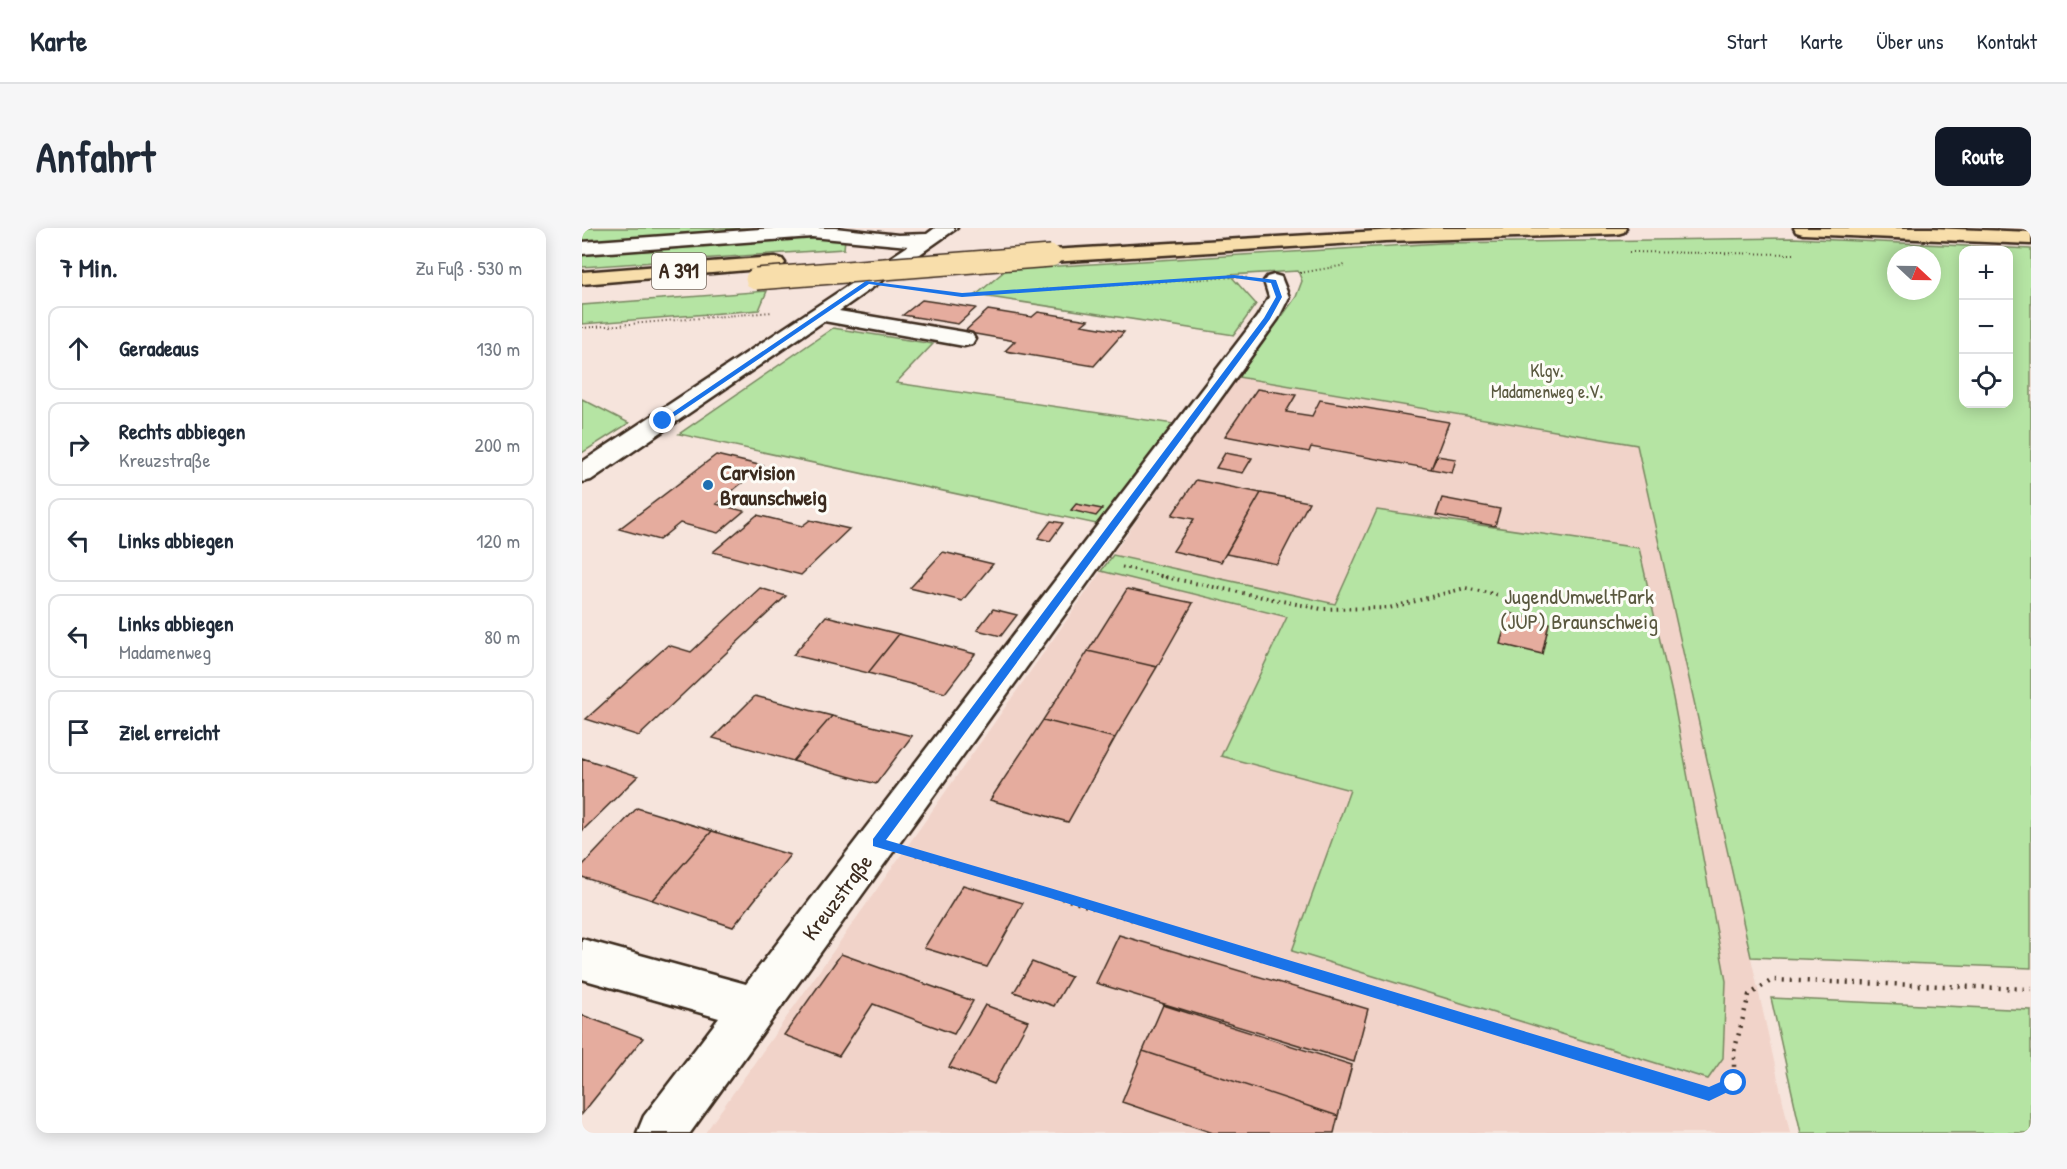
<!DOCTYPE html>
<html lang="de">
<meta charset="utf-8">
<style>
body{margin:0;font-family:"Patrick Hand",sans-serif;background:#f6f6f7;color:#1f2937}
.controls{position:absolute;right:18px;top:18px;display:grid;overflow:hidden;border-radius:12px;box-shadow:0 3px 15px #0003}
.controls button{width:54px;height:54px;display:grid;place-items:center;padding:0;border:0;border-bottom:2px solid #e0e1e3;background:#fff;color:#1f2937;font:30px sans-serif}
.compass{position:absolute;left:1305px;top:18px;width:54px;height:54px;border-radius:50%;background:#fff;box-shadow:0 3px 15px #0003;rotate:112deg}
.stop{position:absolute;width:18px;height:18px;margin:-14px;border:4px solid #1a73e8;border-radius:50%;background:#fff}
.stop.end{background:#1a73e8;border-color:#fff;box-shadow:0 2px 6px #0008}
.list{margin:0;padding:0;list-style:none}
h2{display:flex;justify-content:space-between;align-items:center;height:78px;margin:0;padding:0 24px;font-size:26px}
h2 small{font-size:20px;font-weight:400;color:#747a83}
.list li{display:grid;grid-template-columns:39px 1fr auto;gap:18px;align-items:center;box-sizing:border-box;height:84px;margin:0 12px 12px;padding:0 12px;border:2px solid #e0e1e3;border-radius:12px}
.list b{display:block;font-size:22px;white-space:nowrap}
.list p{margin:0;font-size:20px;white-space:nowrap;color:#747a83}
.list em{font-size:20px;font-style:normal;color:#747a83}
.icon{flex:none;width:33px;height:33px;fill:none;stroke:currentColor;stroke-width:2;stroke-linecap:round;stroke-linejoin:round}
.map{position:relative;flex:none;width:1449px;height:905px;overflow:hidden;border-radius:12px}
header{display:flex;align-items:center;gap:36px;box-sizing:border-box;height:84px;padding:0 30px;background:#fff;border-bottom:2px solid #e0e1e3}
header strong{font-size:28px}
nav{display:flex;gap:33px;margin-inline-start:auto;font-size:21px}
.intro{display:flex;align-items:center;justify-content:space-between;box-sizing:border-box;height:144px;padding:0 36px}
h1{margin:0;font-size:42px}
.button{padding:15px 27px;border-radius:12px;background:#111827;color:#fff;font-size:21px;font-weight:700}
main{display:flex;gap:36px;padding:0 36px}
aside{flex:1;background:#fff;border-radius:12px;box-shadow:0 3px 15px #0003}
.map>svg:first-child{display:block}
.built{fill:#f1d3c9}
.green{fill:#b5e4a3;stroke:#788760;stroke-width:1.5;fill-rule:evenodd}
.building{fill:#e5ac9e;stroke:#3b2a1e;stroke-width:1.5}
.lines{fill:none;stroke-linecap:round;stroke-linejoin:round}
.minor-casing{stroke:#3b2a1e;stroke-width:5}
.highway-casing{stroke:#3b2a1e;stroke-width:5}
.path-far3{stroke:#3b2a1e;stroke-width:2;stroke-dasharray:1 3;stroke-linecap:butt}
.path-far2{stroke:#3b2a1e;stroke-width:3;stroke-dasharray:1.5 4;stroke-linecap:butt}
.path-far1{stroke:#3b2a1e;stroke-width:4;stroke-dasharray:1.5 4.5;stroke-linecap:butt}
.path{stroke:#3b2a1e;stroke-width:4.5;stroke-dasharray:2 6;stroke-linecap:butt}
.minor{fill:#fdfcf7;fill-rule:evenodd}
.highway{fill:#f8deab;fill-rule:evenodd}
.highway-bridge-casing{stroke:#3b2a1e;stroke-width:24;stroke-linecap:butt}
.highway-bridge{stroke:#f8deab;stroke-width:21}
.route{fill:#1a73e8}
.poi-dot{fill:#1f6fb2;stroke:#fdfcf7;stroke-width:2}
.labels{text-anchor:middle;stroke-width:6;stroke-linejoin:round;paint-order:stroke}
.far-park-label{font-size:18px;fill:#5a583f;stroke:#fdfcf7}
.shield{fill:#fdfcf7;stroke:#75695f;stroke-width:1.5}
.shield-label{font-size:21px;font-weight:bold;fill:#3b2a1e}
.poi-label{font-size:22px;font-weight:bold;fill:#3b2a1e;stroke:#fdfcf7;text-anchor:start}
.park-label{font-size:22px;fill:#5a583f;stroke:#fdfcf7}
.street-label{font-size:22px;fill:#3b2a1e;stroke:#fdfcf7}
</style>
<header>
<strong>Karte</strong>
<nav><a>Start</a><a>Karte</a><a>Über uns</a><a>Kontakt</a></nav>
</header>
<div class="intro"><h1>Anfahrt</h1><a class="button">Route</a></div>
<main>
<aside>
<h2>7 Min.<small>Zu Fuß · 530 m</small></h2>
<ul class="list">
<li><svg class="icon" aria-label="ahead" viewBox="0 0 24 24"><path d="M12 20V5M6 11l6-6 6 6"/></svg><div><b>Geradeaus</b></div><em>130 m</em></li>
<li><svg class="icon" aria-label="right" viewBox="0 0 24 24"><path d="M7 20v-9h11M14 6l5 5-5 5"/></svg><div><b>Rechts abbiegen</b><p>Kreuzstraße</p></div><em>200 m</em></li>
<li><svg class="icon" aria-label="left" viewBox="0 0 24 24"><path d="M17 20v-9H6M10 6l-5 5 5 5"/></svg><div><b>Links abbiegen</b></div><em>120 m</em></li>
<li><svg class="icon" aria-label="left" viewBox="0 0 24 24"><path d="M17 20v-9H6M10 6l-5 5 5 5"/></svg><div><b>Links abbiegen</b><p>Madamenweg</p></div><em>80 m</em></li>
<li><svg class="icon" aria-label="arrive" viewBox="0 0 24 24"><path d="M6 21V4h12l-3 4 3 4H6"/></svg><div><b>Ziel erreicht</b></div></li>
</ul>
</aside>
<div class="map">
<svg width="1449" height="905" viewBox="0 0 1449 905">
<rect width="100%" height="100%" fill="#f6e4dc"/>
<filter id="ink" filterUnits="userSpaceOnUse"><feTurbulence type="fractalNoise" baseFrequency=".0167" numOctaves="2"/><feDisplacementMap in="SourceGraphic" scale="12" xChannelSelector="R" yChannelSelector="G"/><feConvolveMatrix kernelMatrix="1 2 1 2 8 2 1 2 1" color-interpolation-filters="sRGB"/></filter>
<g filter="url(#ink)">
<path class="built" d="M656 149 1055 217 1208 905H123Z"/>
<path class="green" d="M0 0H220L0 17Z
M226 7 263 11 262 21 0 39V23Z
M1211 10 1449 21V740L1169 729 1055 217 656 149 714 69 720 53 716 43 648 47 674 76 652 107 394 67 425 41 859 15ZM1382 22H1426V176H1382ZM1314 27H1350V63H1314Z
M185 63 177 82 0 96V77Z
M251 100 351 116 314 155 592 196 519 297 97 206Z
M0 171 47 195 0 225Z
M795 282 1057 320 1091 470 1144 753 1141 830 1126 851 710 723 768 562 639 528 705 389 519 343 531 327 753 376Z
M1189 770 1449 782V905H1219Z"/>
<path class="building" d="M340 72 394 80 376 96 321 87Z
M406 82 450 89 456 84 506 92 500 97 542 104 512 138 423 123 433 113 382 104Z
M675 161 714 167 704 184 730 188 738 172 867 194 849 241 729 219 727 224 643 208Z
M643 225 670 230 661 245 634 240Z
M134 227 181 238 134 276 162 283 136 305 98 295 77 312 37 301Z
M855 228 874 231 870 245 849 241Z
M614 252 679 265 639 334 591 323 612 291 590 287Z
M679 265 727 274 695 336 644 326Z
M860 270 918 281 913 298 854 287Z
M494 276 520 281 514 288 489 282Z
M175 287 220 298 228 292 267 301 219 347 131 324Z
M469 293 481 295 468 313 456 310Z
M361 324 411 336 380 373 328 360Z
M178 360 204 368 57 508 4 491 86 417 109 424Z
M545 361 611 375 575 439 506 423Z
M411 381 435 387 419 408 395 402Z
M927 385 967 395 960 426 918 416Z
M244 388 317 406 286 445 211 427Z
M317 406 393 426 363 465 286 445Z
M506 423 575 439 533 510 461 492Z
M173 468 250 488 211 533 131 510Z
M250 488 330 508 294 556 211 533Z
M461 492 533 510 486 594 408 572Z
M0 530 56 548 0 603Z
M55 580 130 603 70 672 0 649V638Z
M130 603 208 627 151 699 70 672Z
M381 657 441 675 405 739 342 720Z
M537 707 786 781 772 834 514 755Z
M259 726 391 773 372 806 291 776 257 828 202 807Z
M450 734 489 749 472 778 432 764Z
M403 777 446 793 412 856 367 839Z
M581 777 770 837 756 888 561 823Z
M0 787 61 810 0 886Z
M561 823 756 888 752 905H631L540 874Z"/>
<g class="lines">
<g class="minor-casing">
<path id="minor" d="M194 0H253L316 7 345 6 353 0H375L257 83 382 104 390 106 393 111 390 116 382 118 242 93 9 252 0 254V234L326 18 230 9 0 26V14Z
M692 47 699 49 707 69 696 91 108 905H55L62 888 137 790 0 751V711L164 756 675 89 687 69 682 53 685 49Z"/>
</g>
<g class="highway-casing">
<path id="highway" d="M849 0H1044L1042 4 1035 6 804 13 469 34 462 32 459 28 462 24 469 22Z
M1212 0H1349L1449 4V16L1221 6 1214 4Z
M193 29 200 31 203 35 200 39 0 56V44Z"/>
</g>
<path class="path-far3" d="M1047 24 1214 26
M718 45 764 37
M456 62 652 49 667 50
M0 100 190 84"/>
<path class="path-far2" d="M540 339 584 349"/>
<path class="path-far1" d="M578 348 739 381 807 380 883 360 917 367"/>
<path class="path" d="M334 626 1127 866 1152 855V824L1167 767 1190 752 1449 761"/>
<use href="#minor" class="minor"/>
<use href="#highway" class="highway"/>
<g class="highway-bridge-casing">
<path id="highway-bridge" d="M174 51 469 28"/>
</g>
<use href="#highway-bridge" class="highway-bridge"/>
</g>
</g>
<path class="route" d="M652 47 694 52 700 69 688 91 304 612 468 660 1127 859 1152 848 1156 850 1158 855 1156 859 1127 873 468 670 291 618V611L682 90 694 69 689 55 652 50 380 69 287 56 84 194 78 193 284 53 380 65Z"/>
<circle class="poi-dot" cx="126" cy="257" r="6"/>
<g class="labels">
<g class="far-park-label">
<text x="965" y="149">Klgv.<tspan x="965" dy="21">Madamenweg e.V.</tspan></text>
</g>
<rect class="shield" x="70" y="25" width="54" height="36" rx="4.5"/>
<g class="shield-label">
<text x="97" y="50">A 391</text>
</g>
<g class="poi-label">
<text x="138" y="252">Carvision<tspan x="138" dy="25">Braunschweig</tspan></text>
</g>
<g class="park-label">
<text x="997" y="376">JugendUmweltPark<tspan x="997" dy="25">(JUP) Braunschweig</tspan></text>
</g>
<g class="street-label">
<text transform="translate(255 669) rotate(-53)" y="8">Kreuzstraße</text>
</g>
</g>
</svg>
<div class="controls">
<button>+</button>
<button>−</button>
<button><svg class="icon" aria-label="locate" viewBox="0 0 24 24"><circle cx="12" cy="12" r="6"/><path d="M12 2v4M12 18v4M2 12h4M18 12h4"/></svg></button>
</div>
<svg class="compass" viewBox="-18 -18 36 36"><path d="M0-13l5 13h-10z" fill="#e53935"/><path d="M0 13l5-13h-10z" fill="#747a83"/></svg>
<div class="stop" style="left:1152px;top:855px"></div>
<div class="stop end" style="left:81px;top:193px"></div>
</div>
</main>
